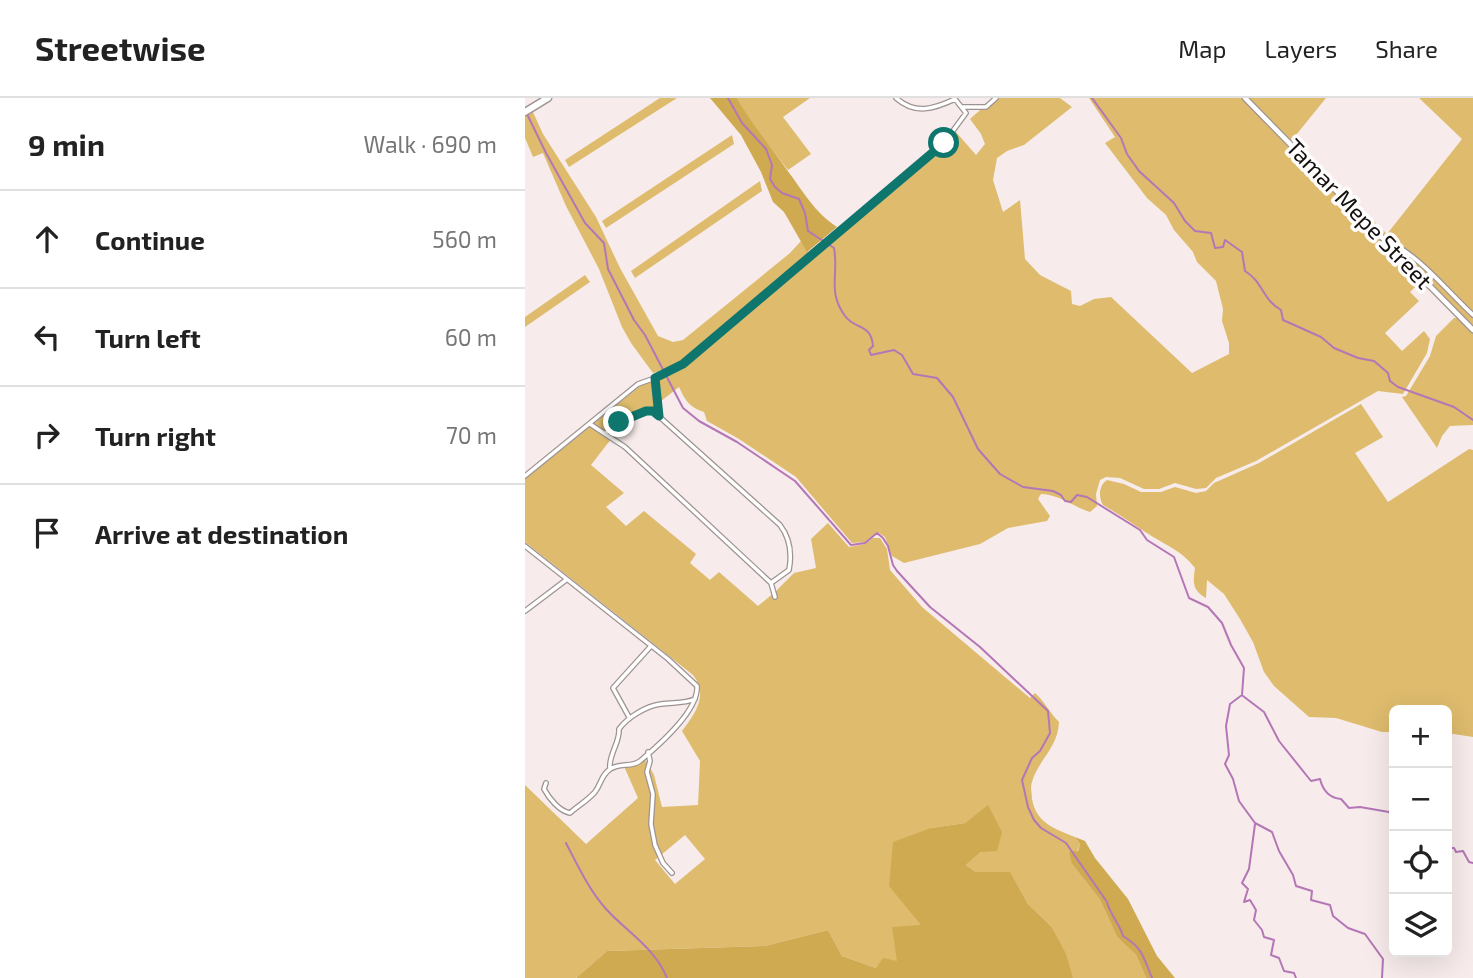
<!DOCTYPE html>
<meta charset="utf-8">
<style>
body{margin:0;font-family:"Exo 2",sans-serif;background:#f2f2f2;color:#222}
.controls{position:absolute;right:21px;bottom:21px;display:grid;overflow:hidden;border-radius:10px;box-shadow:0 7px 28px #0002}
.controls button{width:63px;height:63px;display:grid;place-items:center;padding:0;border:0;border-bottom:2px solid #e0e0e0;background:#fff;color:#222;font:35px sans-serif}
.stop{position:absolute;width:21px;height:21px;margin:-16px;border:5px solid #0f766e;border-radius:50%;background:#fff}
.stop.end{background:#0f766e;border-color:#fff;box-shadow:0 2px 7px #0008}
.list{margin:0;padding:0;list-style:none}
h2{display:flex;justify-content:space-between;align-items:center;height:91px;margin:0;padding:0 28px;font-size:30px}
h2 small{font-size:23px;font-weight:400;color:#767676}
.list li{display:grid;grid-template-columns:46px 1fr auto;gap:21px;align-items:center;box-sizing:border-box;height:98px;padding:0 28px;border-top:2px solid #e0e0e0}
.list b{display:block;font-size:26px;white-space:nowrap}
.list em{font-size:23px;font-style:normal;color:#767676}
.icon{flex:none;width:38px;height:38px;fill:none;stroke:currentColor;stroke-width:2;stroke-linecap:round;stroke-linejoin:round}
.map{position:relative;flex:none;width:948px;height:880px;overflow:hidden}
header{display:flex;align-items:center;gap:42px;box-sizing:border-box;height:98px;padding:0 35px;background:#fff;border-bottom:2px solid #e0e0e0}
header strong{font-size:33px}
nav{display:flex;gap:38px;margin-inline-start:auto;font-size:24px}
main{display:flex}
aside{flex:1;background:#fff}
.map>svg:first-child{display:block}
.green{fill:#debb6d;fill-rule:evenodd}
.forest{fill:#cfaa51}
.lines{fill:none;stroke-linecap:round;stroke-linejoin:round}
.stream{stroke:#b476b6;stroke-width:2}
.minor-casing{stroke:#9d9392;stroke-width:6}
.tertiary-casing{stroke:#9d9392;stroke-width:7}
.trunk-casing{stroke:#9d9392;stroke-width:9}
.minor{stroke:#fff;stroke-width:3.5}
.tertiary{stroke:#fff;stroke-width:4.5}
.trunk{stroke:#fff;stroke-width:6}
.route{stroke:#0f766e;stroke-width:9}
.labels{text-anchor:middle;stroke-width:7;stroke-linejoin:round;paint-order:stroke}
.street-label{font-size:23px;fill:#120f0e;stroke:#fefcfc}
</style>
<header>
<strong>Streetwise</strong>
<nav><a>Map</a><a>Layers</a><a>Share</a></nav>
</header>
<main>
<aside>
<h2>9 min<small>Walk · 690 m</small></h2>
<ul class="list">
<li><svg class="icon" aria-label="ahead" viewBox="0 0 24 24"><path d="M12 20V5M6 11l6-6 6 6"/></svg><div><b>Continue</b></div><em>560 m</em></li>
<li><svg class="icon" aria-label="left" viewBox="0 0 24 24"><path d="M17 20v-9H6M10 6l-5 5 5 5"/></svg><div><b>Turn left</b></div><em>60 m</em></li>
<li><svg class="icon" aria-label="right" viewBox="0 0 24 24"><path d="M7 20v-9h11M14 6l5 5-5 5"/></svg><div><b>Turn right</b></div><em>70 m</em></li>
<li><svg class="icon" aria-label="arrive" viewBox="0 0 24 24"><path d="M6 21V4h12l-3 4 3 4H6"/></svg><div><b>Arrive at destination</b></div></li>
</ul>
</aside>
<div class="map">
<svg width="948" height="880" viewBox="0 0 948 880">
<rect width="100%" height="100%" fill="#f7eceb"/>
<path class="green" d="M135 0H152L44 69 40 62Z
M212 0H285L258 19 286 56 263 72 224 22Z
M469 0H535L547 9 499 47 482 53 472 60 468 82 478 114 495 102 500 161 515 177 546 193 547 206 555 208 569 201 586 199 667 275 704 256V245L697 223 698 211 691 183 672 164 668 154 649 132 641 117 622 100 580 45 590 39 564 0H801L767 42 862 136 937 41 894 0H948V228L900 179 885 194 894 203 860 235 877 253 899 233 905 241 902 255 878 296 853 293 731 363 691 380 681 390 671 391 650 385 634 391H619L595 380 581 379 575 382 571 396 572 408 565 414C549 409 533 396 516 396L513 401 525 418 522 423 483 430 455 446 379 465 367 458 360 439 352 434 340 444 327 445 271 379 214 341 182 323 179 314C164 309 160 302 154 289L113 321 93 332 66 367 99 395 81 409 101 428 119 413 171 456 165 465 185 482 194 474 233 508 251 493 269 475 291 470 286 441 303 425 324 449 340 446 348 440H355L362 451 365 472 397 509 505 600 510 595C520 604 525 615 534 624 533 650 513 662 507 684 505 689 507 695 507 701 511 725 530 731 550 739L555 746 547 766 575 802 592 839 611 857 621 880H548L526 828 503 806 485 775 451 774 441 767 456 754 463 708 440 725 406 730 397 828 373 863 351 870 317 858 303 832 240 848 82 853 51 880H0V687L61 746 113 700 98 666 120 661 129 677 137 709 173 707 175 663 157 633C170 616 184 597 168 577L0 444V381L115 288 145 276 143 270 128 275 106 245 97 229 74 171 41 108 18 55 8 59 0 40V17L7 12 18 36 71 119 95 170 133 238 148 244 158 242 265 155 276 143 283 154 431 34 451 57 460 46 456 36 445 21ZM160 737 180 761 150 786 130 762Z
M207 37 209 46 81 130 77 123Z
M235 83 237 93 110 180 106 173Z
M60 177 65 184 0 229V219Z
M929 220H932L948 235V327L925 328 917 338 912 350 877 299 881 298 905 258 911 238Z
M836 306 858 339 830 355 863 404 944 351 948 352V639L922 635V612H869V634H857L811 620 784 619 749 588 739 574 728 544 715 521 699 496 682 482 681 500C667 492 668 485 670 470 656 452 642 448 625 437 609 427 594 416 578 407 573 399 574 387 582 382L599 386 616 394H636L650 389 671 395 681 393 689 385 734 365Z"/>
<path class="forest" d="M185 0H212C226 26 245 47 262 72 278 93 289 114 312 129L282 154 259 114 248 104 236 74 216 37Z
M463 707 477 734 472 753 456 754 441 767 451 774H485L503 806 526 828 541 856 548 880H51L82 853 240 848 303 832 317 858 351 870 358 860 372 863 367 829 396 827 364 788 368 744 406 730 440 725Z
M550 739 560 743 570 760 603 801 632 858 650 880H621L611 857 592 839 575 802 547 766 544 754 553 753 555 746Z"/>
<g class="lines">
<path class="stream" d="M203 0 217 25 241 51 247 67 245 81 250 89 257 95 274 101 280 115 283 133 309 150C314 177 302 193 320 218 330 232 346 225 348 248L344 252 346 257 369 252 377 257 388 276 412 280 428 299 453 351 475 376 498 389 528 393 536 397 540 403 546 404 552 397 562 399 615 432 622 442 649 459 664 500 683 509 697 525 706 547 719 570 717 597 705 606 701 628 704 657 700 666 708 681 714 703 730 725 747 734 754 753 768 777 771 788 787 793 786 802 805 807 808 818 823 830 840 836 858 861 857 880
M567 0 596 40 602 56 614 73 649 105 660 123 670 133 686 135 690 150 698 149 700 142 717 154 720 173C738 184 737 201 756 212L758 222 796 239 809 250 833 260 849 263 863 275 865 283 873 289 929 309 948 322
M3 18 21 55 60 125 79 145 83 171 109 222 120 237 158 310 174 323 212 344 270 383 326 447 340 445 352 435 358 440 363 448 368 467 372 473 405 509 455 549 523 613 525 635 515 653 507 660 497 682 503 709 509 722 516 730 541 745 582 804C585 817 595 826 598 838 619 851 618 859 627 880
M718 598 739 614 754 643 786 683 795 681C798 693 804 700 816 701L824 710 835 709 864 714 869 724
M730 726 724 771 717 785 723 791 719 804 725 802 731 812 729 822 737 832 739 839 749 842 746 857 754 860 759 873 769 875 771 880
M41 745C53 768 64 792 81 811 102 834 130 850 142 880
M922 750H929L931 754 938 753 944 764 948 765"/>
<g class="minor-casing">
<path id="minor" d="M437 9H461L471 0
M863 143C896 159 922 193 948 217
M130 280 134 316
M65 326 100 349 246 485 264 472C267 456 265 440 255 427L128 313C113 313 89 322 81 335
M0 378 113 286 130 280 158 266 419 45 441 15 430 1C409 11 390 17 371 0
M0 448 143 561 172 588C174 613 133 648 115 663 106 670 94 664 84 672 76 678 76 686 70 694 63 702 53 708 45 715 34 713 24 700 19 691L21 685
M246 485 250 499
M0 513 41 482
M104 619 88 590 126 548
M123 654 125 663 122 674 128 696 126 726 130 747 138 765 147 775
M85 671C83 657 95 645 94 631 103 619 121 608 136 606 148 604 158 606 170 601"/>
</g>
<g class="tertiary-casing">
<path id="tertiary" d="M720 0 948 232"/>
</g>
<g class="trunk-casing">
<path id="trunk" d="M0 14 23 0"/>
</g>
<use href="#minor" class="minor"/>
<use href="#tertiary" class="tertiary"/>
<use href="#trunk" class="trunk"/>
</g>
<g class="lines">
<path class="route" d="M94 324 121 313H128L134 318 130 280 158 266 419 45"/>
</g>
<g class="labels">
<g class="street-label">
<text transform="translate(834 116) rotate(46)" y="8">Tamar Mepe Street</text>
</g>
</g>
</svg>
<div class="controls">
<button>+</button>
<button>−</button>
<button><svg class="icon" aria-label="locate" viewBox="0 0 24 24"><circle cx="12" cy="12" r="6"/><path d="M12 2v4M12 18v4M2 12h4M18 12h4"/></svg></button>
<button><svg class="icon" aria-label="layers" viewBox="0 0 24 24"><path d="M12 4l9 5-9 5-9-5zM3 14l9 5 9-5"/></svg></button>
</div>
<div class="stop" style="left:419px;top:45px"></div>
<div class="stop end" style="left:94px;top:324px"></div>
</div>
</main>
